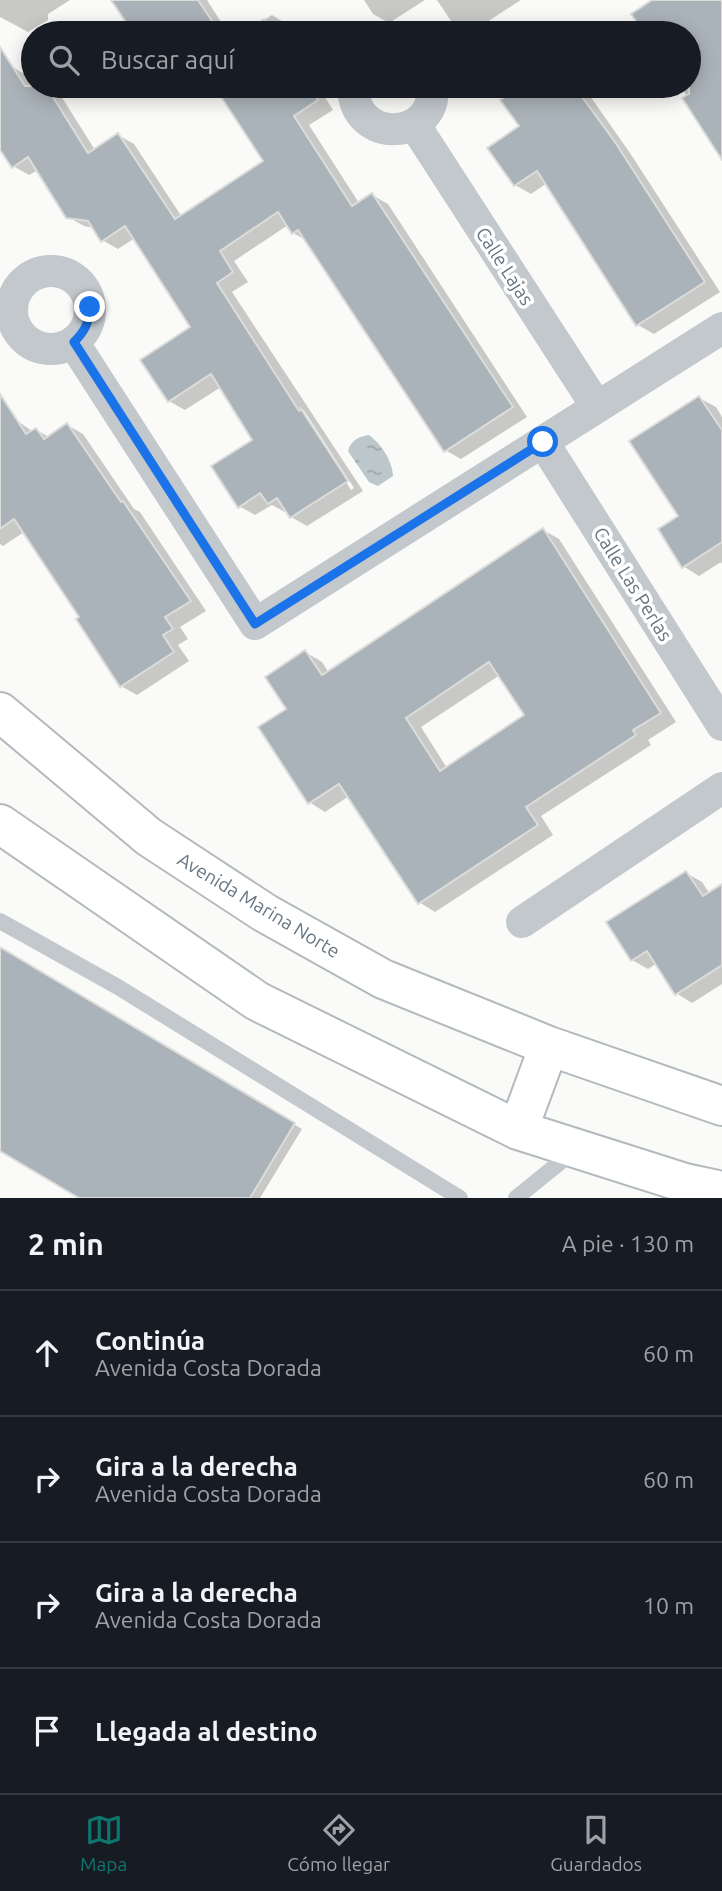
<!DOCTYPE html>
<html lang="es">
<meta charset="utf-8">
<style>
body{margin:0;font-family:Ubuntu,sans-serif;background:#242831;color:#f1f3f6}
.stop{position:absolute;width:21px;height:21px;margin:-16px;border:5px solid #1a73e8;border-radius:50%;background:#fff}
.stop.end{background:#1a73e8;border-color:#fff;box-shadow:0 2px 7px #0008}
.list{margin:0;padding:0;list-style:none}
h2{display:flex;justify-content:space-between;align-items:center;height:91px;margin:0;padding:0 28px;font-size:30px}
h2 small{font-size:23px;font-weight:400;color:#9ea1a6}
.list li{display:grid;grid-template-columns:46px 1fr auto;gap:21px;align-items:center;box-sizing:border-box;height:126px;padding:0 28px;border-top:2px solid #363941}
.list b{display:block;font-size:26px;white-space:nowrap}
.list p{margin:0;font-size:23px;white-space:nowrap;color:#9ea1a6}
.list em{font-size:23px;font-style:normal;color:#9ea1a6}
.icon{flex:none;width:38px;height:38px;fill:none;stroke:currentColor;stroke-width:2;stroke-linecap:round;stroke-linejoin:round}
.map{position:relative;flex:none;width:722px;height:1198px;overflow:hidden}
.search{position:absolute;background:#171b24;box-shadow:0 4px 18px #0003;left:21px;right:21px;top:21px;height:77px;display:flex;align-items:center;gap:18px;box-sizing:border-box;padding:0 24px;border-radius:38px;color:#9ea1a6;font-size:26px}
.sheet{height:595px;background:#171b24}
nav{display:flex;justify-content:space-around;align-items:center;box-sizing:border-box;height:98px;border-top:2px solid #363941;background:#171b24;font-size:19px;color:#9ea1a6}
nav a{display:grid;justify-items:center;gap:4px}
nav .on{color:#0f766e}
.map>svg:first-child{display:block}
.water{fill:url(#water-ripples)}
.shadow{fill:#0003;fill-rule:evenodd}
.building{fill:#aab3b9;stroke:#dcdcda;stroke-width:2;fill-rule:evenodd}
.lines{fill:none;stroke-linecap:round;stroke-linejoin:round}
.secondary-casing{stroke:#b3babf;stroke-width:42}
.service{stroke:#c3c8cc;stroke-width:16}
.minor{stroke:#c3c8cc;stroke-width:32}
.secondary{stroke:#fff;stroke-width:38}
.route{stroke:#1a73e8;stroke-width:9}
.labels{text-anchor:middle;stroke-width:7;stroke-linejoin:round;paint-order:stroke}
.street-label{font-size:19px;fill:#657683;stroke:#fff}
</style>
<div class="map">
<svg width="722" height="1198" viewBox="0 0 722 1198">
<defs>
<pattern id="water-ripples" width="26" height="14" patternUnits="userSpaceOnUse" patternTransform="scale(1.75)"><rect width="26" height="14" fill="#bbc7cb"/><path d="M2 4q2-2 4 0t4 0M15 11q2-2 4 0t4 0" fill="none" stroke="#9ca6aa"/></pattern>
</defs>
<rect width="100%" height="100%" fill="#fafaf8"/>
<path class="water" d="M369 435C381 444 392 460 393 476L378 486 369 482 348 451C351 440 358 437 369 435Z"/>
<path class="shadow" d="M0 0H70L48 14V20L28 32 0 17Z
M113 0H207L228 33H135Z
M364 0H425L389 23 373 14Z
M437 0H521L470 33 453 24Z
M655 0H722V156L681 86H689V33H646L634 14Z
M272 15 288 25 294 33H245Z
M11 66 26 75 37 91 45 86 61 96 95 150 118 135 134 144 182 217 266 162 217 86H318L333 110 309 125 359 203 372 195 388 204 527 417 461 459 445 450 308 241 293 233 288 225 234 261 248 282 232 292 363 491 307 526 291 517 287 510 285 512 272 505 255 515 239 506 255 441 221 387 185 410 169 401 193 328 135 238 118 249 102 240 94 228 84 226 68 217 38 170 29 175 13 166 0 146V72ZM299 406 305 412 354 488 351 490Z
M524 86H583L630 153 720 292 654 334 638 325 547 183 531 194 515 185 521 127 503 100Z
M699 398 716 407 722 417V564L721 562 699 576 683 566 680 516Z
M15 419 33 432 36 430 49 437 67 425 83 434 134 509 140 512 206 611 180 627 188 639 178 645 189 661 137 695 121 686 81 618 24 532 3 546 0 544V429Z
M543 530 559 539 676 722 648 740 651 745 541 816 553 835 435 912 419 902 349 796 325 812 309 802 288 709 305 652 322 662 329 673ZM500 675 526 716 447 768 421 727Z
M686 873 702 882 710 894 722 896V984L692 1003 676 993 657 963 648 969 632 960Z
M0 949 302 1129 260 1198H83L0 1149Z"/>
<path class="building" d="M111 0H198L220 33H133Z
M652 0H722V160L682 98 689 94V33H644L631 14Z
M264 19 274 33H242Z
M0 47 25 86H46L88 153 118 133 175 219 263 161 214 86H308L318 100 294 116 352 206 372 193 513 407 444 452 298 230 292 234 278 212 220 251 233 272 217 283 299 411 301 409 348 481 290 518 277 498 268 504 260 493 238 508 211 466 252 440 211 374 168 402 140 360 190 327 125 226 101 242 88 221 66 218 28 157 12 168 0 150Z
M521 86H574L615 142 705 282 636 326 537 171 514 186 487 148 519 126 500 100Z
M0 394 26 434 36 428 44 439 67 423 121 502 123 501 191 601 165 617 173 629 163 635 174 652 120 687 76 619 79 617 14 519 0 529Z
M699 396 722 430V542L682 568 658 529 678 516 629 441Z
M543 528 661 713 633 730 636 735 526 807 538 825 418 904 339 784 308 804 258 727 286 709 265 677 305 650 322 675ZM489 662 524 715 440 771 406 718Z
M686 871 703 896 722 884V965L675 995 647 951 631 961 606 922Z
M0 947 295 1123 250 1198H79L0 1151Z"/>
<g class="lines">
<g class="secondary-casing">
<path id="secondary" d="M0 712 149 837 265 913 383 979 549 1046 722 1106
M0 824 257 1001 518 1130 685 1183 722 1191
M518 1130 549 1046"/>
</g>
<path class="service" d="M0 921 118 987 460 1198
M516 1198 574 1151"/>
<path class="minor" d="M353 86C354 148 439 139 432 86
M414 124 597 407
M12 310a39 39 0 1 1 78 0a39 39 0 1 1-78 0Z
M73 342 255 624 722 328
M543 442 722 725
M522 922 722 788"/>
<use href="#secondary" class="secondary"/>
</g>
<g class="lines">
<path class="route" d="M90 307C89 323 85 331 74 342L255 624 543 442"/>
</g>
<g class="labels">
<g class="street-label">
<text transform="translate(505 266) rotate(57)" y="7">Calle Lajas</text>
<text transform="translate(633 584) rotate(58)" y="7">Calle Las Perlas</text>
<text transform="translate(259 905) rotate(31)" y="7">Avenida Marina Norte</text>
</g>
</g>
</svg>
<div class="stop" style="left:543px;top:442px"></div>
<div class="stop end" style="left:90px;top:307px"></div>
<div class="search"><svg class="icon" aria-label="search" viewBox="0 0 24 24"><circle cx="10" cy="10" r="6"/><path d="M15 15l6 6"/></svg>Buscar aquí</div>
</div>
<section class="sheet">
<h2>2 min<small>A pie · 130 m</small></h2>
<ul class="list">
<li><svg class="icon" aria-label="ahead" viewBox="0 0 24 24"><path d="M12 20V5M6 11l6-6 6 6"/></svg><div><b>Continúa</b><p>Avenida Costa Dorada</p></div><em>60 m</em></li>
<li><svg class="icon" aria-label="right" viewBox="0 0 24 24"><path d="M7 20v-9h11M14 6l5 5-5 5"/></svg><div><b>Gira a la derecha</b><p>Avenida Costa Dorada</p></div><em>60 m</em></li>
<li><svg class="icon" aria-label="right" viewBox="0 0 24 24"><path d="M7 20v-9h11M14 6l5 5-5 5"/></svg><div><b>Gira a la derecha</b><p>Avenida Costa Dorada</p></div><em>10 m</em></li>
<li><svg class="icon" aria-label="arrive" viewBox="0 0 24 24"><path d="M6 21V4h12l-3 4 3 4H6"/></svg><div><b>Llegada al destino</b></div></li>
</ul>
</section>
<nav>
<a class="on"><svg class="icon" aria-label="map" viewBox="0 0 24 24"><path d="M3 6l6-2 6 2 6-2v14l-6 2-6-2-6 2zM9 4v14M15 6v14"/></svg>Mapa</a>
<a><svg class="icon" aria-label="directions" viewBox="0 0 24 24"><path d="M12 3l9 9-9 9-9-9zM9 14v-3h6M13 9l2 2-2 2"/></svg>Cómo llegar</a>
<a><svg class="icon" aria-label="saved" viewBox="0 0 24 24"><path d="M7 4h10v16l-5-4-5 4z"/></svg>Guardados</a>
</nav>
